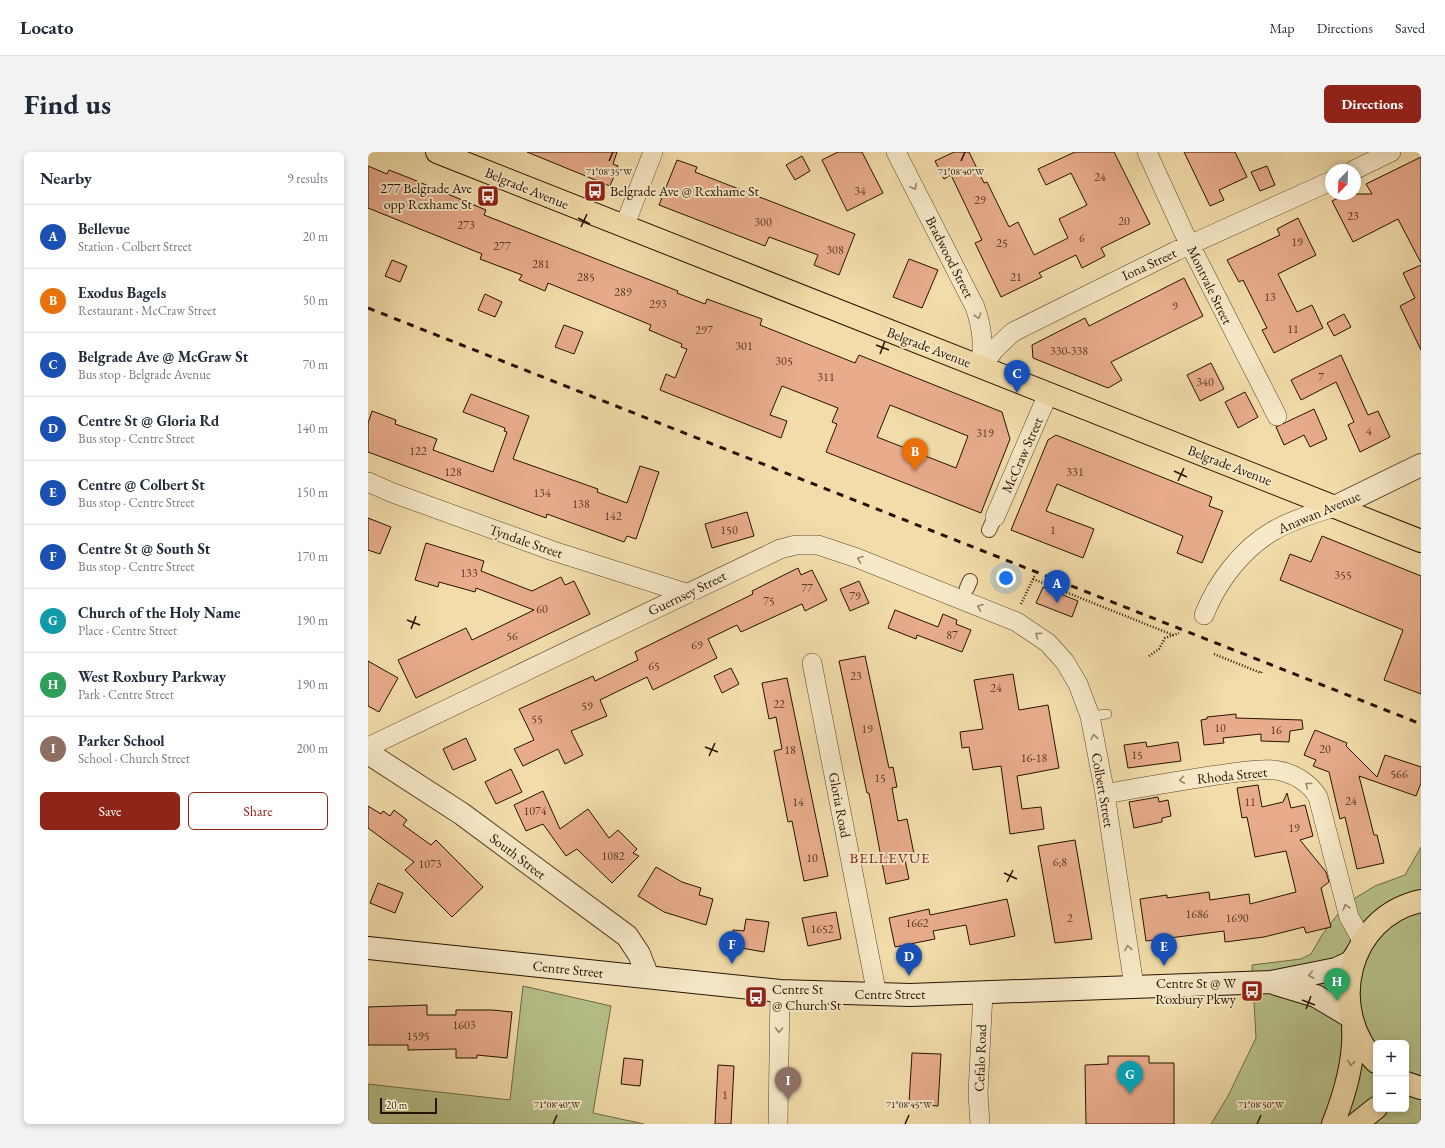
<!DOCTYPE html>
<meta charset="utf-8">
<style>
body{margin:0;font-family:"EB Garamond",serif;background:#f2f2f3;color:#1f2937}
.controls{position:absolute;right:12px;bottom:12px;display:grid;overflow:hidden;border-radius:6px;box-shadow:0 2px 6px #0003}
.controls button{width:36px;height:36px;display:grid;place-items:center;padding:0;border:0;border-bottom:1px solid #e0e1e3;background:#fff;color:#1f2937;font:20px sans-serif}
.compass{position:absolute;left:957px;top:12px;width:36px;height:36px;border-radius:50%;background:#fff;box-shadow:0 2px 6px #0003;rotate:203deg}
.scale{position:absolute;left:12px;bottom:10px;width:57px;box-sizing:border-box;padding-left:4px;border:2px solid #261200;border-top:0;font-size:11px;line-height:14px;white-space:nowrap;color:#261200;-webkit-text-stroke:3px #f7e9c8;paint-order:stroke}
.you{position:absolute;left:638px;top:426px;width:14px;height:14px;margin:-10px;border:3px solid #fff;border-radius:50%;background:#1a73e8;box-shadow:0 0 0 6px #1a73e833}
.badge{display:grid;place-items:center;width:26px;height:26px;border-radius:50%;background:#8f2418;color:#fff;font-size:13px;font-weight:700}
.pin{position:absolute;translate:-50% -33px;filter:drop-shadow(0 1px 2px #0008)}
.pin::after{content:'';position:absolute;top:21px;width:14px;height:12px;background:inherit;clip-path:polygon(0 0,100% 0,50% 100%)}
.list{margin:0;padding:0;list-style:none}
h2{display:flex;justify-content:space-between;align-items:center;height:52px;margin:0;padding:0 16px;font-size:17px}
h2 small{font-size:13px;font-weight:400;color:#747a83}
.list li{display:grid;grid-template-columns:26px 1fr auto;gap:12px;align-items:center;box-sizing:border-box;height:64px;padding:0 16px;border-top:1px solid #e0e1e3}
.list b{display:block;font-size:15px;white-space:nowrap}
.list p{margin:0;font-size:13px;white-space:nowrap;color:#747a83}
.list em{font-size:13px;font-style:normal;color:#747a83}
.actions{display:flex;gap:8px;padding:12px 16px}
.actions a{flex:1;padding:9px 0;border:1px solid #8f2418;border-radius:6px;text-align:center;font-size:14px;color:#8f2418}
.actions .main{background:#8f2418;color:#fff}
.map{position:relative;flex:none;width:1053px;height:972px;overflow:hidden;border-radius:6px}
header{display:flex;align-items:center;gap:24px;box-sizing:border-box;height:56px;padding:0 20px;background:#fff;border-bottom:1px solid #e0e1e3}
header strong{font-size:19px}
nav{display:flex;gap:22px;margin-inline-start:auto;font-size:14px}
.intro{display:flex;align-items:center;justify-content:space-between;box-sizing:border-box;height:96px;padding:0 24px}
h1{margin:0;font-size:28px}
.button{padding:10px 18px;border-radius:6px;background:#8f2418;color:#fff;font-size:14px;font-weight:700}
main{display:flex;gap:24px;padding:0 24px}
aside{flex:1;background:#fff;border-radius:6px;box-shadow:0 2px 6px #0003}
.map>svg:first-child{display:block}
.green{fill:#b7c28b;stroke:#6e6a46;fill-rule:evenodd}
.building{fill:#e8ac8c;stroke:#261200;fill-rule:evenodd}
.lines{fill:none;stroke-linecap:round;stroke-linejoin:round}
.service-casing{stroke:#59452a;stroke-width:10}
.pedestrian-casing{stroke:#59452a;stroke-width:16}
.minor-casing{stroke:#59452a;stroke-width:20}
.tertiary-casing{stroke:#59452a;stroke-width:24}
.secondary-casing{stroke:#261200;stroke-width:24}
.primary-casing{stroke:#261200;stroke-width:24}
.path{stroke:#261200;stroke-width:2.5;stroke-dasharray:1 2;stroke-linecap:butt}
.service{stroke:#f7e9c8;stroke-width:9}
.pedestrian{stroke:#f7e9c8;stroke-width:14}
.minor{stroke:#f7e9c8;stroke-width:19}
.tertiary{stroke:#f7e9c8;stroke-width:22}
.secondary{stroke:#f7e9c8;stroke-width:22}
.primary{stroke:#f2ddaa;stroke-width:22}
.rail{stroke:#261200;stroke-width:3;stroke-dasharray:7 7;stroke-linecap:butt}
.oneway{stroke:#99886e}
.oneway2{stroke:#96825e}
.ticks{fill:none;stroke:#261200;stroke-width:1.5}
.labels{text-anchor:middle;stroke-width:4;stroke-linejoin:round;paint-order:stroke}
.number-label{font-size:12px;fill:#563823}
.poi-label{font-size:14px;fill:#261200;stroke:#f7e9c8;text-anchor:end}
.street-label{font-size:14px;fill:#261200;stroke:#f7e9c8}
.neighbourhood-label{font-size:15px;letter-spacing:1px;fill:#7a1f14;stroke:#f7e9c8}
.ticks-label{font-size:10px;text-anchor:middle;fill:#261200;stroke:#f7e9c8;stroke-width:4;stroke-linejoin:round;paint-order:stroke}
</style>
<header>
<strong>Locato</strong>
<nav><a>Map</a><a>Directions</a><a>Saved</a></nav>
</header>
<div class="intro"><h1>Find us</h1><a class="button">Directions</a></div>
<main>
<aside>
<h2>Nearby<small>9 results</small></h2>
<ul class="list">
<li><span class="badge" style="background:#1a4fb4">A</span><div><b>Bellevue</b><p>Station · Colbert Street</p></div><em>20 m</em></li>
<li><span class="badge" style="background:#e8710a">B</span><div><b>Exodus Bagels</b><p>Restaurant · McCraw Street</p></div><em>50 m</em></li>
<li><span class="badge" style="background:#1a4fb4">C</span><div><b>Belgrade Ave @ McGraw St</b><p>Bus stop · Belgrade Avenue</p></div><em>70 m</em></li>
<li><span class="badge" style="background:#1a4fb4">D</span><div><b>Centre St @ Gloria Rd</b><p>Bus stop · Centre Street</p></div><em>140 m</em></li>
<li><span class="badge" style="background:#1a4fb4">E</span><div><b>Centre @ Colbert St</b><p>Bus stop · Centre Street</p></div><em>150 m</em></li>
<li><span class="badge" style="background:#1a4fb4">F</span><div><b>Centre St @ South St</b><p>Bus stop · Centre Street</p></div><em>170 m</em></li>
<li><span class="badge" style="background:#0f9aa8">G</span><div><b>Church of the Holy Name</b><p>Place · Centre Street</p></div><em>190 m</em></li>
<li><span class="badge" style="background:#2e9e5b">H</span><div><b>West Roxbury Parkway</b><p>Park · Centre Street</p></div><em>190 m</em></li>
<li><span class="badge" style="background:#8d6e63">I</span><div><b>Parker School</b><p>School · Church Street</p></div><em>200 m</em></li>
</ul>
<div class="actions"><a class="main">Save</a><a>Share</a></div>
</aside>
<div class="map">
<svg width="1053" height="972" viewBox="0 0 1053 972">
<rect width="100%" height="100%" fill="#f2ddaa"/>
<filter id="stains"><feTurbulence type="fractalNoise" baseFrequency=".005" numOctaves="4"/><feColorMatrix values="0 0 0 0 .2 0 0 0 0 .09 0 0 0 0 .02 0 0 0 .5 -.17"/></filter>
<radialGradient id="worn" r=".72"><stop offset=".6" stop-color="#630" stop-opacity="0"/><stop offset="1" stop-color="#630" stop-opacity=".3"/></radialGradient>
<path class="green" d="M1053 695V972H843L860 944 888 886 884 813 933 807 943 802 954 783 970 762 984 748 1007 734 1037 723ZM1008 891H1038V957H1008Z
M155 834 243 854 225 961 276 972H0V932L142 948Z"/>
<path class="building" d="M159 0H249L245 12 250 14 242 34Z
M470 0H494L515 41 479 59 454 8Z
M586 0H601L616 31 619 30 641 75 650 70 666 103 700 86 691 67 719 53 703 21 678 33 670 17 707 0H746L782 72 733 96 737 104 714 116 708 103 671 121 674 125 633 145 607 91 614 88 583 23 576 27 567 9Z
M816 0H867L879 25 851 38 856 48 842 54Z
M434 4 442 19 427 28 418 13Z
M1053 5V111L1030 67 985 90 964 49 978 42H1004L998 32Z
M309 8 329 15 327 20 487 82 471 123 446 113 450 103 401 85 397 94 291 53Z
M0 14 19 22 21 18 44 27 118 58 116 63 310 139 309 141 337 152 339 147 394 167 392 173 487 211 491 203 634 260 642 287 613 361 458 300 469 272 464 270 470 256 414 234 402 263 419 269 413 286 292 238 298 222 307 226 319 197 313 195 314 192 281 178 283 173 180 131 177 139 151 128 154 123 112 107 114 102 0 56ZM522 253 600 284 588 316 509 285Z
M899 14 907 33 892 39 883 20Z
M930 66 948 103 910 122 929 160 944 153 955 176 906 201 894 178 899 176 875 128 871 130 859 108 912 83 909 77Z
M541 107 570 118 554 156 525 145Z
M24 108 39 114 32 130 17 124Z
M1053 113V198L1032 154 1047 146 1035 121Z
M816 126 835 164 743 210 754 228 740 236 665 206 664 193 717 166 721 174Z
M117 142 134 150 127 165 110 158Z
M976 162 983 175 966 184 959 171Z
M196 173 215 180 206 202 187 195Z
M973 203 1000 263 1010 259 1022 285 992 300 980 273 986 270 968 230 933 248 923 228Z
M843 211 856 237 832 249 819 223Z
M877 240 890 265 870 276 857 250Z
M103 242 161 264 145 307 230 337 229 340 259 351 272 314 291 320 268 387 259 384 256 390 179 362 178 366 0 300V271L4 259 28 268 27 272 69 287 65 298 125 320 139 280 136 279 137 276 95 260Z
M946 257 959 287 942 295 936 283 916 293 908 275Z
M688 283 844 345 841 354 855 359 834 411 809 401 815 384 689 332 678 359 726 377 715 406 643 378 680 288Z
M379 360 386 384 344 396 337 372Z
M0 366 23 375 12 402 0 398Z
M954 384 1053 424V542L1016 528 1035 478 912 428 922 402 943 410Z
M58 391 116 409 113 419 164 439 193 425 197 433 206 429 222 462 48 546 30 508 98 476 104 488 166 458 108 436 107 440 71 430 70 435 47 428Z
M430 416 433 423 444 418 459 448 437 459 434 452 373 480 369 473 340 487 349 506 285 538 279 525 232 548 239 564 203 579 215 603 197 612 190 597 155 614 146 597 166 588 151 557 225 524 227 529 270 508 267 500 385 442 384 439Z
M491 429 501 451 482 459 472 437Z
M675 435 710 449 704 465 668 451Z
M527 458 570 475 575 462 589 468 588 472 603 478 594 500 549 483 548 487 520 476Z
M497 504 521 616 525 615 529 635 524 636 530 669 539 667 546 702 536 703 541 727 518 732 501 641H499L471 509Z
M0 509 30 526 11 560 0 554Z
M363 516 371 532 354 541 346 524Z
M645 522 651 558 680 553 691 616 649 624 654 657 673 655 676 677 642 682 633 614 605 618 601 595 594 596 592 580 615 577 606 528Z
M419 526 460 724 436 729 424 669 420 670 406 599 414 597 408 565 401 567 394 531Z
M868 562V566L934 568 935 577 922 579 921 590 893 589V582L855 586 856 591 836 593 833 568 839 567V565Z
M947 578 979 591 978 594 1009 625 1017 603 1053 615V631L1048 644 991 624 1006 683H1009L1016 711 989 717 977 665 972 667 961 620 945 614 948 608 936 603Z
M98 586 108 608 85 618 75 597Z
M778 590 779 595 810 590 813 609 760 616 756 593Z
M143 617 154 640 128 652 117 630Z
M890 633 894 655 915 650 919 641 923 656 937 653 945 684 932 688 958 720 961 730 953 736 963 775 938 781 936 775 896 785 857 790 856 779 778 789 772 747 799 743V746L841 740 842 748 881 742 882 752 928 740 918 699 887 705 879 665 874 666 869 636Z
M175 639 192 677 220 657 241 686 250 678 269 697 265 701 271 704 244 731 209 697 198 704 175 672 158 679 146 653Z
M790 645 791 650 800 648 803 664 794 666V670L766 676 761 650Z
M0 654 13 662 15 659 22 664 26 658 39 668 35 673 63 693 68 688 115 735 84 765 37 718 46 710 0 676Z
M707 688 724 787 687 791 670 694Z
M288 715 314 730 333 736 331 743 345 747 338 773 296 760 270 744Z
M10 731 35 741 27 761 2 751Z
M639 747 647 784 602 793 598 773 565 779 567 787 527 795 521 766 561 757 562 763Z
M468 760 473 787 440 794 434 766Z
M378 767 401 770 396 800 362 794 365 778 376 779Z
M59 853V863H88V858H124L144 860 139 906 109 903V906H88V897L40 898V893H0V855Z
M544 901 573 902 570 954 541 952Z
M740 904H781V911H806V972H718L717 913 740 912Z
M256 906 275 908 272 934 253 932Z
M350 913 366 914 363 972H347Z"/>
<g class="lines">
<g class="service-casing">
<path id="service" d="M722 564 739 562"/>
</g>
<g class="pedestrian-casing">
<path id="pedestrian" d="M621 378 627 365
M599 436 602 429"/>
</g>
<g class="minor-casing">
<path id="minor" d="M528 0 607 155C615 178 615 191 613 215
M779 0 816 81 909 264
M986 18 1023 0
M256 75 285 0
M613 215 627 197 645 180 808 99 963 29
M0 330 25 341 185 399 318 441
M627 365 680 242
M836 463C849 430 874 397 905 379 924 368 946 361 967 355
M444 511 509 843
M0 595 412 397 428 393H450L489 406 649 470 680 491 697 510 710 532 722 564 737 642 766 834
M737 642C774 635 811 629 849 623 868 621 888 616 907 618 925 621 941 630 950 645L981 765 995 790
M410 972 412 839
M612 972 610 941 615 841"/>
</g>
<g class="tertiary-casing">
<path id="tertiary" d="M967 355 1053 313
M0 601 94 662 259 784 271 802 280 825"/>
</g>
<g class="secondary-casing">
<path id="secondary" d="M0 796 412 839 542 843 903 830 968 817 983 810 989 801
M908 832 948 844 983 865"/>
</g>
<g class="primary-casing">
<path id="primary" d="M69 0 1053 389
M1008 910C958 858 979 765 1053 749
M1038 931 1053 936
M965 972C977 942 987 908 985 875
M988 972 1008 956"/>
</g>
<path class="path" d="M665 427 805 483
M653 452 667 423
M846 502 893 521 894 519
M781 504 791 497 797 486 811 481"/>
<use href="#service" class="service"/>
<use href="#pedestrian" class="pedestrian"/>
<use href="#minor" class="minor"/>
<use href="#tertiary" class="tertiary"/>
<use href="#secondary" class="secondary"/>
<use href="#primary" class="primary"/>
<path class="rail" d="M0 156 1053 572"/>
</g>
<defs><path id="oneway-chevron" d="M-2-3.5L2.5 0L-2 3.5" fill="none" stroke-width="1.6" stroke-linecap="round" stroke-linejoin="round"/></defs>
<g class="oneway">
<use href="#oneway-chevron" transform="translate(546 35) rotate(63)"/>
<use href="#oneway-chevron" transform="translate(610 164) rotate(71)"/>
<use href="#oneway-chevron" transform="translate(492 407) rotate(-159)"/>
<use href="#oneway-chevron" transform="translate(612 455) rotate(-158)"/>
<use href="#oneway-chevron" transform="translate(670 483) rotate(-143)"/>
<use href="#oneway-chevron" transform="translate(726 585) rotate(-100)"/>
<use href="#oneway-chevron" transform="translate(814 628) rotate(172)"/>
<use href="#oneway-chevron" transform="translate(940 633) rotate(-141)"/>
<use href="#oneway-chevron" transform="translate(978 755) rotate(-107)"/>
<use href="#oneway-chevron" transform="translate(760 796) rotate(-99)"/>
<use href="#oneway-chevron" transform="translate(943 823) rotate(169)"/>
<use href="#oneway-chevron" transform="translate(411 878) rotate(91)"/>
</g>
<use class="oneway2" href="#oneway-chevron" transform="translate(983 911) rotate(99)"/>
<path class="ticks" d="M241 9 245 0M593 9 597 0M210 66 222 72M213 75 219 62M508 193 521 198M512 202 517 189M806 319 819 325M810 329 816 316M39 468 52 473M43 477 48 464M337 595 350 600M341 604 347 591M636 721 649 727M639 730 645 718M934 848 947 853M938 857 943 844M185 972 189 963M537 972 541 963M889 972 893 963"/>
<defs>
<g id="bus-square" transform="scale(1.15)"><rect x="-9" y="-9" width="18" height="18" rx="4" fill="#8f2418" stroke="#f7e9c8"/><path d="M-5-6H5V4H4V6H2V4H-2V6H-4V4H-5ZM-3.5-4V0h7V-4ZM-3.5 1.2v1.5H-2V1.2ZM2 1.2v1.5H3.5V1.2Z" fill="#fff"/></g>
</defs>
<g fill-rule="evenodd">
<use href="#bus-square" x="227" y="39"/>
<use href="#bus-square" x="120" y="44"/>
<use href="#bus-square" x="884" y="839"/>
<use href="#bus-square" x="388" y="845"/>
</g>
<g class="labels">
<g class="number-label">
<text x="732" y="29">24</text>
<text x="492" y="43">34</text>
<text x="612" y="52">29</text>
<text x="985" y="68">23</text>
<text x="756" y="73">20</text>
<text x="395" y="74">300</text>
<text x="98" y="77">273</text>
<text x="714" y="90">6</text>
<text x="929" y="94">19</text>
<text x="634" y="95">25</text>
<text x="134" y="98">277</text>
<text x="467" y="102">308</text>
<text x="173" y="116">281</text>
<text x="218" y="129">285</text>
<text x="648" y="129">21</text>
<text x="255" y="144">289</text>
<text x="902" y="149">13</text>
<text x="290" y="156">293</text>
<text x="807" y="158">9</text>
<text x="925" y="181">11</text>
<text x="336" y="182">297</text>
<text x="376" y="198">301</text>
<text x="701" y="203">330-338</text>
<text x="416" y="213">305</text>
<text x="458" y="229">311</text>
<text x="953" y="229">7</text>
<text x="837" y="234">340</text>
<text x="1001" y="283">4</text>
<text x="617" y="285">319</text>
<text x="50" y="303">122</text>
<text x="85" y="324">128</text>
<text x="707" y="324">331</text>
<text x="174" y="345">134</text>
<text x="213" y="356">138</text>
<text x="245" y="368">142</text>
<text x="361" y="382">150</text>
<text x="685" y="382">1</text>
<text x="101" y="425">133</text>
<text x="975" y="427">355</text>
<text x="439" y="440">77</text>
<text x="487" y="448">79</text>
<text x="401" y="453">75</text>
<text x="174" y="461">60</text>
<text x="584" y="487">87</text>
<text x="144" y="488">56</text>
<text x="329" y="497">69</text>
<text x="286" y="518">65</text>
<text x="488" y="528">23</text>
<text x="628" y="540">24</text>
<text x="411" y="556">22</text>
<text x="219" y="558">59</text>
<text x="169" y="571">55</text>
<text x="852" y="580">10</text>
<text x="499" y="581">19</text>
<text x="908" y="582">16</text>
<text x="957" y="601">20</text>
<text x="422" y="602">18</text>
<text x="769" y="607">15</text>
<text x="666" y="610">16-18</text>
<text x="1031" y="626">566</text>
<text x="512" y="630">15</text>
<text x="983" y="653">24</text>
<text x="430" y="654">14</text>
<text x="882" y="654">11</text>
<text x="167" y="663">1074</text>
<text x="926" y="680">19</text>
<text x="245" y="708">1082</text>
<text x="444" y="710">10</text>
<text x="692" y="714">6;8</text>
<text x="62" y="716">1073</text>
<text x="829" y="766">1686</text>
<text x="702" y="770">2</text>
<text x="869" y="770">1690</text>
<text x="549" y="775">1662</text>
<text x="454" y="781">1652</text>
<text x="96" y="877">1603</text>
<text x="50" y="888">1595</text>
<text x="357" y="947">1</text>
</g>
<g class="poi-label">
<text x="104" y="41">277 Belgrade Ave<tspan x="104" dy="16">opp Rexhame St</tspan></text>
<text x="242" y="44" text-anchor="start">Belgrade Ave @ Rexhame St</text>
<text x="868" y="836">Centre St @ W<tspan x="868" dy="16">Roxbury Pkwy</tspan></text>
<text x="404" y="842" text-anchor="start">Centre St<tspan x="404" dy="16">@ Church St</tspan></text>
</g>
<g class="street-label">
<text transform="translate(159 36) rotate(22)" y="5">Belgrade Avenue</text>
<text transform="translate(582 105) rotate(63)" y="5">Bradwood Street</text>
<text transform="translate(781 112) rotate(-25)" y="5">Iona Street</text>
<text transform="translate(842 133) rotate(64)" y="5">Montvale Street</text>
<text transform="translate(561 195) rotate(21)" y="5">Belgrade Avenue</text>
<text transform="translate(654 303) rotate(-66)" y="5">McCraw Street</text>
<text transform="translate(862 313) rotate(21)" y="5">Belgrade Avenue</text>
<text transform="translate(951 360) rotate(-23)" y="5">Anawan Avenue</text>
<text transform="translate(158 389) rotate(19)" y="5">Tyndale Street</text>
<text transform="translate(319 441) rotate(-26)" y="5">Guernsey Street</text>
<text transform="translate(864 623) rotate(-6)" y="5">Rhoda Street</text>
<text transform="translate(735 638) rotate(80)" y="5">Colbert Street</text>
<text transform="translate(472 653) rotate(79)" y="5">Gloria Road</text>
<text transform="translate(150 704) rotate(37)" y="5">South Street</text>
<text transform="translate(200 817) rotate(6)" y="5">Centre Street</text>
<text x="522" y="847">Centre Street</text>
<text transform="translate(612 906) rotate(-88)" y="5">Cefalo Road</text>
</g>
<g class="neighbourhood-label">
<text x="522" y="711">BELLEVUE</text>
</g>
</g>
<g class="ticks-label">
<text x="593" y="23">71°08'40"W</text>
<text x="241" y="23">71°08'35"W</text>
<text x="189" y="956">71°08'40"W</text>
<text x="541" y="956">71°08'45"W</text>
<text x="893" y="956">71°08'50"W</text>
</g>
<rect width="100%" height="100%" filter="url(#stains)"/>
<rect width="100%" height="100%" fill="url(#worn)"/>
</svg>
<div class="controls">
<button>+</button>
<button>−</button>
</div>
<svg class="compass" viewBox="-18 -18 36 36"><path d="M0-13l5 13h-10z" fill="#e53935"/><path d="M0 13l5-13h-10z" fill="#747a83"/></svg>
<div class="scale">20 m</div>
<div class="you"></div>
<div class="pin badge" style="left:689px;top:451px;background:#1a4fb4">A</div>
<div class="pin badge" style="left:547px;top:319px;background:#e8710a">B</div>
<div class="pin badge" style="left:649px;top:241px;background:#1a4fb4">C</div>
<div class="pin badge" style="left:541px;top:824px;background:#1a4fb4">D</div>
<div class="pin badge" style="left:796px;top:814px;background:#1a4fb4">E</div>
<div class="pin badge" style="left:364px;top:812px;background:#1a4fb4">F</div>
<div class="pin badge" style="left:762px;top:942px;background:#0f9aa8">G</div>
<div class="pin badge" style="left:969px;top:849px;background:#2e9e5b">H</div>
<div class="pin badge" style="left:420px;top:948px;background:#8d6e63">I</div>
</div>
</main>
